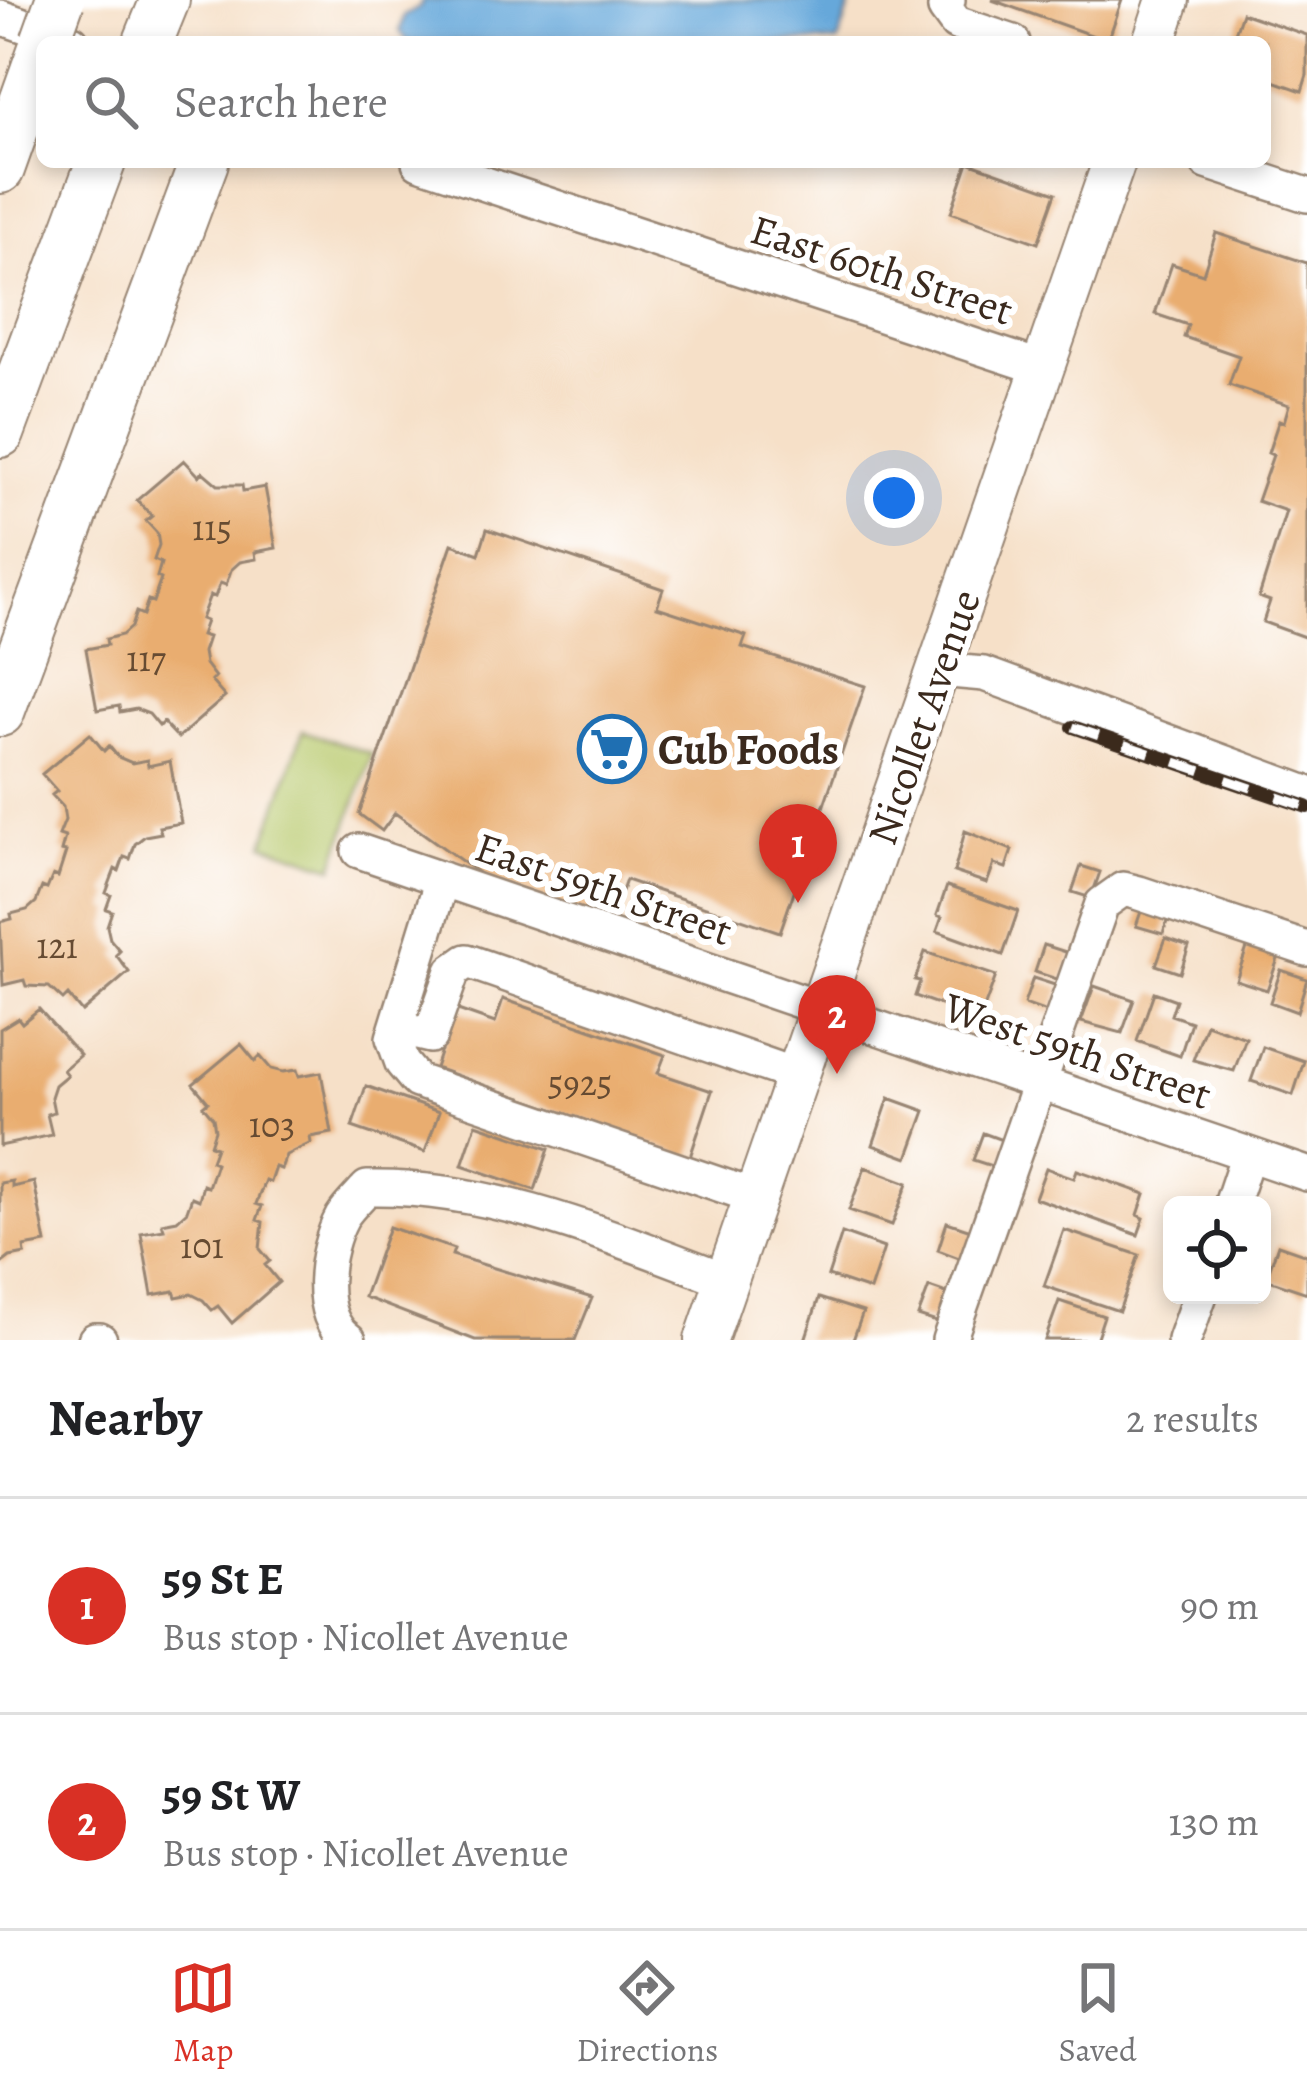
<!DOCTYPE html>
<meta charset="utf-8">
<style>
body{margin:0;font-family:Alegreya,serif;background:#f6f6f6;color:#202124}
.controls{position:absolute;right:36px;bottom:36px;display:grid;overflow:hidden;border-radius:18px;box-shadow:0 6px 18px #0003}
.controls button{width:108px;height:108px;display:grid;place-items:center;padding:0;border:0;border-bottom:3px solid #e0e0e0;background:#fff;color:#202124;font:60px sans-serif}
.you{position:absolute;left:894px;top:498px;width:42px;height:42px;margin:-30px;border:9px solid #fff;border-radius:50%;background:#1a73e8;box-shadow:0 0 0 18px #1a73e833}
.badge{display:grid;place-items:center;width:78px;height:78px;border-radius:50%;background:#d93025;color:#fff;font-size:39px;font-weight:700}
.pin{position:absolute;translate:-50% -99px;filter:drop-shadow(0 3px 6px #0008)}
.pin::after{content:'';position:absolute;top:63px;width:42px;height:36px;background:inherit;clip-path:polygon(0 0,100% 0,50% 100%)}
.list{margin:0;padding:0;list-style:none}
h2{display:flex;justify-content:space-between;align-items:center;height:156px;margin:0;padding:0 48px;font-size:51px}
h2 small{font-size:39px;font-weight:400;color:#757577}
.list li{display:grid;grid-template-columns:78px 1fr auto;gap:36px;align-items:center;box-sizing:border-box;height:216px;padding:0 48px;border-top:3px solid #e0e0e0}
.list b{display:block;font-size:45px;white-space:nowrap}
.list p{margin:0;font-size:39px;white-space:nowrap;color:#757577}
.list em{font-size:39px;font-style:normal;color:#757577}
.icon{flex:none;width:66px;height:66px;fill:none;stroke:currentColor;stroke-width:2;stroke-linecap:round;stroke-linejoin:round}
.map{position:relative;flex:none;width:1307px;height:1340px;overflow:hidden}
.search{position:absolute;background:#fff;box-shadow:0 6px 18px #0003;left:36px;right:36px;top:36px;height:132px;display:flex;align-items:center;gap:30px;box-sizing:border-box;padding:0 42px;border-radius:18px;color:#757577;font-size:45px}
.sheet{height:588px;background:#fff}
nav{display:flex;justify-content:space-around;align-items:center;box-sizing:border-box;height:168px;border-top:3px solid #e0e0e0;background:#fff;font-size:33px;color:#757577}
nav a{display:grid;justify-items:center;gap:6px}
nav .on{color:#d93025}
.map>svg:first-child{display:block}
.green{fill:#b8c96c;stroke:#7a7a45;stroke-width:3}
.water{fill:#66a8da;stroke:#50697c;stroke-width:3}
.building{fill:#e9ad6f}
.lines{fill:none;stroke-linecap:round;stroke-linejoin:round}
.minor-casing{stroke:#988573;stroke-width:38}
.major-casing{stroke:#988573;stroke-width:46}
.highway-casing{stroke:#988573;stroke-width:52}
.minor{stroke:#fff;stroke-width:33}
.major{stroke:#fff;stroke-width:42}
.highway{stroke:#fff;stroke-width:48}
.rail-casing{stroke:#3b2a1e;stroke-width:14}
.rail{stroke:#fff;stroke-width:9;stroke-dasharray:27;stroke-linecap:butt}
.highway-bridge-casing{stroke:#988573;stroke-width:52;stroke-linecap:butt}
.highway-bridge{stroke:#fff;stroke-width:48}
.labels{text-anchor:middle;stroke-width:12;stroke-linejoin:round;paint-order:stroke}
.number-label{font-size:36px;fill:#664b32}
.street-label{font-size:42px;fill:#3b2a1e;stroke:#fff}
.poi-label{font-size:42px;font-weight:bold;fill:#3b2a1e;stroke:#fff;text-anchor:start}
</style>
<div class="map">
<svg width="1307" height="1340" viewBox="0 0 1307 1340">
<rect width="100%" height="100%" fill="#fff"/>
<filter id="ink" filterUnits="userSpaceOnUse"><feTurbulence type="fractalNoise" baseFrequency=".00833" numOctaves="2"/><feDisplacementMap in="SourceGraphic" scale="24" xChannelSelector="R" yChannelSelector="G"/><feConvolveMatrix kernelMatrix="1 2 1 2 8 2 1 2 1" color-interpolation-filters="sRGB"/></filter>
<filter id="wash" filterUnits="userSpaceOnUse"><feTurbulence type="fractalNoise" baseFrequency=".004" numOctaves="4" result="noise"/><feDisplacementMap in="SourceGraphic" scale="48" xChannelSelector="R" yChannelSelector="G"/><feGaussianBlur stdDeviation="2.7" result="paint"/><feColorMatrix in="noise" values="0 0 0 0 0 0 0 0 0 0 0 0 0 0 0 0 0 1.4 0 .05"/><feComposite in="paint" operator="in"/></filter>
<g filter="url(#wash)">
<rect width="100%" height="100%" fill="#f6e0c8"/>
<path class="green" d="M303 731 372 754 333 867 264 844Z"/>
<path class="water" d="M423 0H852L838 42H408L400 31 404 16 419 8Z"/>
<g id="blocks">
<path class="building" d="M992 0H1122L1108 41Z
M1242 13 1307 35V75L1302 91 1265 78V42H1232Z
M968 162 1056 193 1038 243 951 212Z
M1216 233 1307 263V638L1263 622 1270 601 1259 597 1286 511 1257 501 1273 455 1268 453 1279 420 1284 422 1289 405 1229 385 1239 356 1184 337 1188 325 1155 314 1172 264 1203 274Z
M184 460 199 476 203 472 218 485H242L243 491 265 487 276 548 255 552 256 559 240 562 231 570 226 585 220 583 215 597 210 595 201 619 206 621 201 635 208 637 203 652 205 664 215 677 211 681 225 697 178 738 163 722 159 726 149 714 136 709 120 712 119 706 97 710 86 649 107 645 106 639 122 635 131 627 136 612 143 615 148 600 153 602 161 579 157 577 161 563 154 560 159 545 157 533 146 521 152 516 137 500Z
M487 529 663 589 657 607 746 636 742 647 865 686 780 932 626 880 607 933 484 877 395 813 382 831 359 814 452 544 479 554Z
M90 734 104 751 109 746 118 757 132 763 147 760 148 766 170 761 181 823 159 827 161 833 145 836 135 844 130 859 124 857 119 871 115 869 106 893 111 895 106 909 112 911 107 926 110 939 120 951 116 955 129 972 82 1012 68 995 63 1000 49 987 26 986 24 980 3 985 0 922 12 919 11 914 27 910 36 902 42 887 47 889 53 875 58 877 66 852 61 851 65 837 59 835 65 820 63 807 52 795 57 791 42 774Z
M965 831 1012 850 1006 868 994 864 987 883 954 872Z
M1081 866 1100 872 1091 898 1072 892Z
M947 886 1018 911 1003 955 937 931 942 917 937 915Z
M1144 903 1170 912 1163 934 1136 926Z
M1166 938 1189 946 1180 973 1156 965Z
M1249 942 1280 953 1267 990 1236 980Z
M1044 945 1072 954 1063 981 1035 972Z
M925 952 996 976 980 1019 915 996 920 981 915 980Z
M1281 970 1307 979 1297 1012 1270 1002Z
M1033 978 1061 987 1052 1014 1024 1004Z
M1094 986 1134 1000 1122 1033 1081 1022Z
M1154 992 1176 1000 1171 1015 1191 1022 1180 1056 1137 1041Z
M503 999 665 1055 658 1073 712 1091 690 1157 435 1068 455 1009 495 1023Z
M39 1009 80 1055 63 1070 67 1075 55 1085 51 1097 54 1112 47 1114 52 1135 0 1146V1029L18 1018 22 1023Z
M1206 1024 1246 1038 1234 1071 1193 1060Z
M241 1044 255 1061 260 1056 271 1069 283 1072 297 1070 299 1076 321 1072 332 1133 310 1137 311 1143 286 1155 281 1169 275 1167 270 1182 265 1180 256 1204 262 1206 257 1220 263 1222 260 1249 270 1261 265 1265 279 1282 232 1323 218 1306 212 1310 203 1300 191 1294 176 1297 174 1291 152 1295 141 1233 164 1229 162 1223 177 1220 187 1211 192 1197 199 1200 203 1185 208 1187 216 1163 211 1161 216 1147 210 1145 215 1130 213 1118 203 1106 208 1102 193 1084Z
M1263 1047 1304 1061 1293 1095 1251 1081Z
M366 1086 439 1112 425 1152 352 1127Z
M889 1098 925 1111 908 1158 873 1145Z
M476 1124 549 1149 535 1190 462 1165Z
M983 1133 1010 1143 1001 1169 973 1160Z
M865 1167 908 1183 892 1225 849 1210Z
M1046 1168 1074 1178 1077 1170 1145 1194 1138 1215 1144 1218 1138 1235 1035 1198Z
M12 1181V1187L34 1182 46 1243 24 1247 25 1254 10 1257 0 1265V1183Z
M947 1222 977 1232 967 1261 938 1250Z
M389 1227 454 1249 452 1255 592 1298 575 1340H475L364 1297Z
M1064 1230 1139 1255 1119 1311 1044 1286Z
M842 1233 884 1248 870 1290 828 1276Z
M1278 1245 1307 1255V1293L1266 1279Z
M929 1287 955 1296 946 1325 918 1316Z
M819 1298 863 1312 853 1340H805Z
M1059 1301 1104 1316 1096 1340H1045Z"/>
</g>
</g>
<g filter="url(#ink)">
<use href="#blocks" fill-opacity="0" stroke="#988573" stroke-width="3"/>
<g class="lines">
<g class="minor-casing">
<path id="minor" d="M948 0 945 8 956 23 1013 42
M0 17 72 42
M419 162 1045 369
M1207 162 1307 195
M939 670 984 674 1307 793
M359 851 1307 1174
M442 879 393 1038 402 1063 417 1081 756 1197
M396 1028 430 1036 453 971 467 961 798 1076
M1231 1205 1248 1154
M95 1340H100
M349 1340C314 1317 324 1250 342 1217 348 1207 359 1197 367 1188 491 1185 612 1237 726 1280
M949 1340 1102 904 1123 889 1139 893 1307 949
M1184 1340 1200 1295"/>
</g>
<g class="major-casing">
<path id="major" d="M1154 42 1168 0
M706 1340 1114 162"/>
</g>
<g class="highway-casing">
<path id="highway" d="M148 42 165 0
M0 169 42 51
M0 433 101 162
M0 712 204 162"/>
</g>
<use href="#minor" class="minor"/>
<use href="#major" class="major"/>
<use href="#highway" class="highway"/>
<g class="rail-casing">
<path id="rail" d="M1073 727 1307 807"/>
</g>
<use href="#rail" class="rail"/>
<g class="highway-bridge-casing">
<path id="highway-bridge" d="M45 42 60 0"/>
</g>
<use href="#highway-bridge" class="highway-bridge"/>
</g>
</g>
<defs>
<g id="supermarket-ring" transform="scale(3.45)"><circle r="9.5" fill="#fff" stroke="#1f6fb2" stroke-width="1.5"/><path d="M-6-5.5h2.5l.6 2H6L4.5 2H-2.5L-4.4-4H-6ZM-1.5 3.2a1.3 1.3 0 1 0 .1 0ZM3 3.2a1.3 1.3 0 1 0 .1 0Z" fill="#1f6fb2"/></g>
</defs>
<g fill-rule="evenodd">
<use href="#supermarket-ring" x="612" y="749"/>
</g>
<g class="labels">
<g class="number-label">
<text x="212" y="540">115</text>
<text x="146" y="671">117</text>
<text x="57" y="958">121</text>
<text x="580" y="1095">5925</text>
<text x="272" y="1137">103</text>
<text x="202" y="1258">101</text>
</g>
<g class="street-label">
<text transform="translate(882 269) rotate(18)" y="15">East 60th Street</text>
<text transform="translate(923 717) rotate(-71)" y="15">Nicollet Avenue</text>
<text transform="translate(604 888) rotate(19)" y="15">East 59th Street</text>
<text transform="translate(1078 1050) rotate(19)" y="15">West 59th Street</text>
</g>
<g class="poi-label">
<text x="658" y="764">Cub Foods</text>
</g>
</g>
</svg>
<div class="controls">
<button><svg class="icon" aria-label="locate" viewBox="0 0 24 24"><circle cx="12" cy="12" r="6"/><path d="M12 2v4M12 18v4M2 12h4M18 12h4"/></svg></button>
</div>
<div class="you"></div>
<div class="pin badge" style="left:798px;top:903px">1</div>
<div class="pin badge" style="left:837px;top:1074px">2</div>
<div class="search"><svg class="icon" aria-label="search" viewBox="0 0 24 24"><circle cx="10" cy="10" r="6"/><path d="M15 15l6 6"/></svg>Search here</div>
</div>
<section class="sheet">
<h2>Nearby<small>2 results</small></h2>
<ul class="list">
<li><span class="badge">1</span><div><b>59 St E</b><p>Bus stop · Nicollet Avenue</p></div><em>90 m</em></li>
<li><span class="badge">2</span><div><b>59 St W</b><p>Bus stop · Nicollet Avenue</p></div><em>130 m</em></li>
</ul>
</section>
<nav>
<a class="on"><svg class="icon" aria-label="map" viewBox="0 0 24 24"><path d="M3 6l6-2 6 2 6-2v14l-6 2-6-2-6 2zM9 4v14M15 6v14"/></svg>Map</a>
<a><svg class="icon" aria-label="directions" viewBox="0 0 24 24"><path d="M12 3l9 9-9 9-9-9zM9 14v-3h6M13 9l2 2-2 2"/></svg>Directions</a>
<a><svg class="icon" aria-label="saved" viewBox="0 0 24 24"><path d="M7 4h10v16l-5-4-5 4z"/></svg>Saved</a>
</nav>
